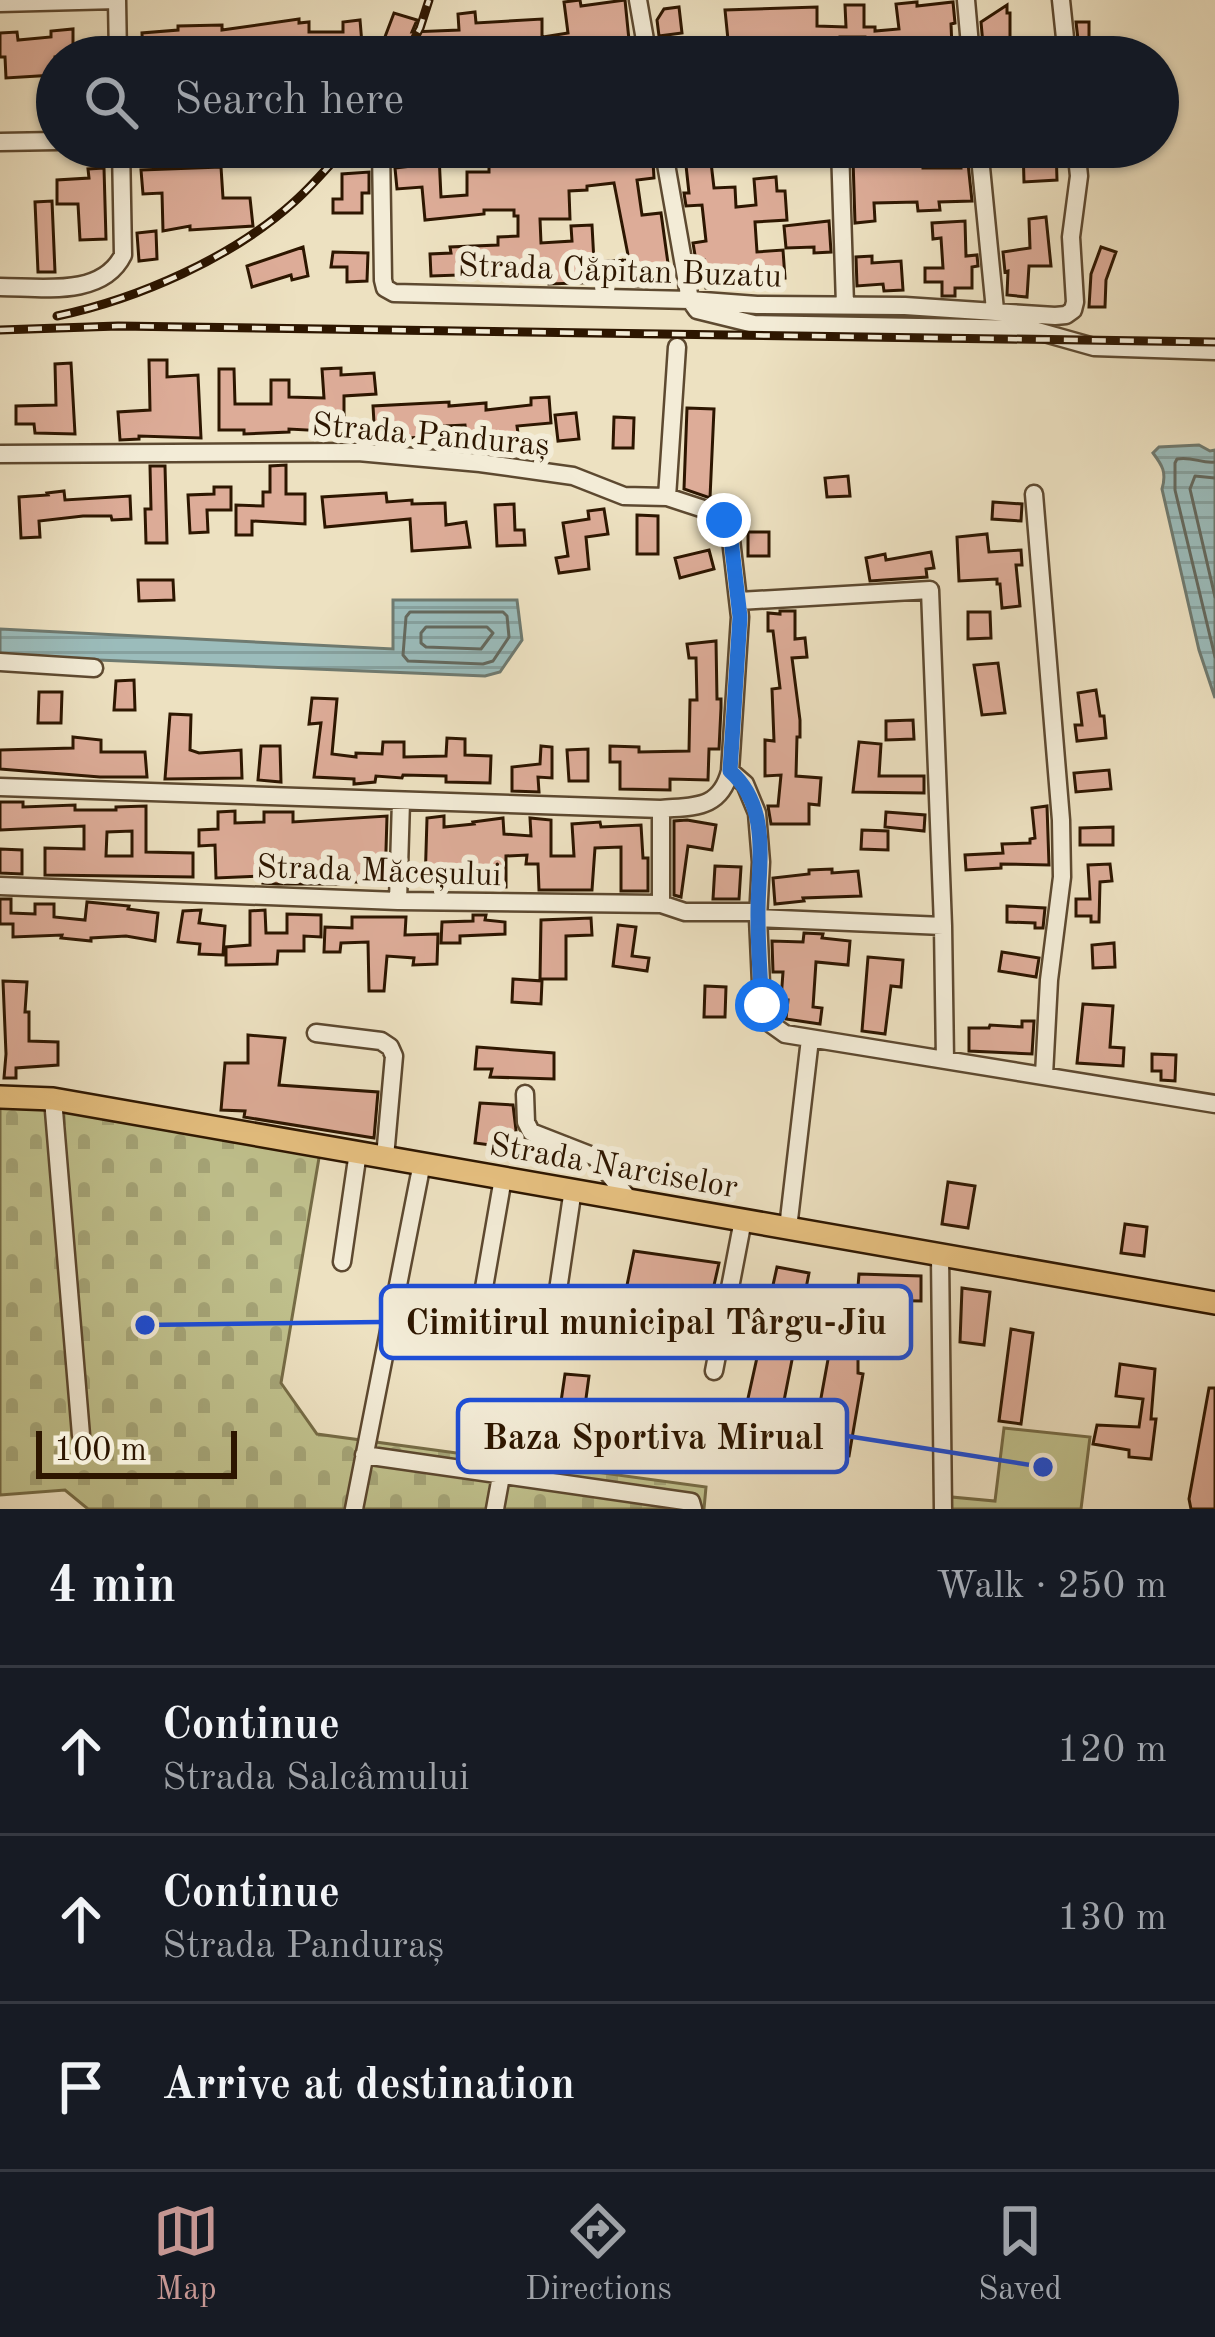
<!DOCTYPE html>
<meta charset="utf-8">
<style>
body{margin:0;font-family:"Old Standard TT",serif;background:#242831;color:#f1f3f6}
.scale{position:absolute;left:36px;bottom:30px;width:201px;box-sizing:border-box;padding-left:12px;border:6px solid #2d1600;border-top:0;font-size:33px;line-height:42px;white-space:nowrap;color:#2d1600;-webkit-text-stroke:9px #f3ecd7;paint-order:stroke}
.stop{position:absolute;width:36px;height:36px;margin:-27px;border:9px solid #1a73e8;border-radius:50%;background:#fff}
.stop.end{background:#1a73e8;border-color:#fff;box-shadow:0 3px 12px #0008}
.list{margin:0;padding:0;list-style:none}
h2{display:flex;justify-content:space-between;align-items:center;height:156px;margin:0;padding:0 48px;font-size:51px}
h2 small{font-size:39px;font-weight:400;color:#9ea1a6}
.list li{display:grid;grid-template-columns:78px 1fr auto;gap:36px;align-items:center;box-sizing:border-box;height:168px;padding:0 48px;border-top:3px solid #363941}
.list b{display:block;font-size:45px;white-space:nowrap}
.list p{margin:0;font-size:39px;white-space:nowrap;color:#9ea1a6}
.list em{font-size:39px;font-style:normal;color:#9ea1a6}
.icon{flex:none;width:66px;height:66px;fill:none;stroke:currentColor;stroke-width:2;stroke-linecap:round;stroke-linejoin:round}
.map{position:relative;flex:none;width:1215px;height:1509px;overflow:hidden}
.search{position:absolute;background:#171b24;box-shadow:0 3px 9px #0004;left:36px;right:36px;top:36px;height:132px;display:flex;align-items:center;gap:30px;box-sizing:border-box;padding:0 42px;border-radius:66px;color:#9ea1a6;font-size:45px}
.sheet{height:660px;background:#171b24}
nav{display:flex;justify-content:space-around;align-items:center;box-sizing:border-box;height:168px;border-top:3px solid #363941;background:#171b24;font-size:33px;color:#9ea1a6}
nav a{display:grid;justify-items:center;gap:6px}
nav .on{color:#c59692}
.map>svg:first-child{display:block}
.cemetery{fill:url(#cemetery-stones);stroke:#766c46;stroke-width:3}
.pitch{fill:#c0c18d;stroke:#766c46;stroke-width:3}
.water{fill:url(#water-rules);stroke:#6f7a70;stroke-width:3}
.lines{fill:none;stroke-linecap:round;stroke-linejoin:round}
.shore{stroke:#64695e;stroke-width:3}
.building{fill:#ddac98;stroke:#2d1600;stroke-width:3;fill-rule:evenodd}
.minor-casing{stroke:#5d4930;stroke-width:21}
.major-casing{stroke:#2d1600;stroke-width:26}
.minor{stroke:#f3ecd7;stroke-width:16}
.major{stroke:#e6c080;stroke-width:21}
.rail-casing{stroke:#2d1600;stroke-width:9}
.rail{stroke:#f3ecd7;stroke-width:4.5;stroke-dasharray:14;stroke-linecap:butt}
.route{stroke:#1a73e8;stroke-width:15}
.labels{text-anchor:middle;stroke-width:12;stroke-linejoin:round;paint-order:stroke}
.street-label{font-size:33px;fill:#2d1600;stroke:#f3ecd7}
.leader{fill:none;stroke:#1d4ed8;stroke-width:4.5}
.callout-dot{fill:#1d4ed8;stroke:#f3ecd7;stroke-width:4.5}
.callout{fill:#f3ecd7;stroke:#1d4ed8;stroke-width:4.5}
.callout-label{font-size:36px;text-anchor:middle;font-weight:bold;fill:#2d1600}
</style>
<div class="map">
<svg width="1215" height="1509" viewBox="0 0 1215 1509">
<defs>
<pattern id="cemetery-stones" width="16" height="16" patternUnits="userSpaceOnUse" patternTransform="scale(3)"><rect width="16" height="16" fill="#c0c18d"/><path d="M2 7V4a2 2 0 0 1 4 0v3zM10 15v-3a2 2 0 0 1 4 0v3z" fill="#a5a578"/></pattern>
<pattern id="water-rules" width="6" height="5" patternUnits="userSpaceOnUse" patternTransform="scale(3)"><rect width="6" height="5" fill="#9bbcbb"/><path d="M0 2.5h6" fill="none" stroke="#86a19f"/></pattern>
</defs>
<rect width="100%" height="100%" fill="#ede1c1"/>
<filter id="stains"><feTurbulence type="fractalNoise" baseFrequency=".00167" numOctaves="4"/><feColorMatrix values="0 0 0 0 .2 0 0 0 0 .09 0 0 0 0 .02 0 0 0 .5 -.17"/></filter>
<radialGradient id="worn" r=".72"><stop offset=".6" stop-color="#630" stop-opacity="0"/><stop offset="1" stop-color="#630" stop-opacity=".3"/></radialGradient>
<path class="cemetery" d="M0 1108 39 1109 321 1146 281 1383 317 1434 706 1487 704 1509H88L65 1490 0 1495Z"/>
<path class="pitch" d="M1004 1428 1090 1437 1081 1509H951V1497L995 1501Z"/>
<path class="water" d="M1199 445 1210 451 1215 450V698L1199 650 1162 489C1167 472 1162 465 1153 453L1159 447Z
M393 600H517L522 640 500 672 485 676 0 656V629L393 649Z"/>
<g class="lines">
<path class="shore" d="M1215 462C1202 464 1192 456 1177 459L1175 463V490L1215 657
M1215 478 1195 476 1190 489 1215 597
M410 612H503L507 616 509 637 493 661 483 664 408 661 403 655 406 617Z
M426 627H487L493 633 481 649 426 647 421 643V633Z"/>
</g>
<path class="building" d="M580 0 581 6 625 0 629 40 613 42 615 57H545L543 37 568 33 564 2Z
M917 2V6L953 2 955 23 951 24 952 48 914 50V57H866L865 37H840V57H790V38L763 41 764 55 749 56 747 39 728 40 725 10 817 7V26L846 27 845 5H864V27H875V31L899 29 896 4Z
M1007 5V13H1010V56H984L981 22Z
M679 7 682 33 659 36 657 20 664 9Z
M475 12 476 23 542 19V42L512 43V47L478 50V57H418V53L383 42 394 13 417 20 412 32 459 30 458 14Z
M299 19V23L309 22V32H343V22L360 20 362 44 340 45V57H259V51L238 53V49L143 57 142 33 178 30V26L222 25V30Z
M1076 22H1089V42H1093L1095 57H1080Z
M73 29V57H55L54 75 6 78 5 57H0V33L17 32 18 40 51 37V31Z
M1023 147H1056L1057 180 1024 182Z
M710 154 714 188 735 187 736 207 756 205 754 179 776 177 777 191H785L787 220 755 222 757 252 783 250 785 278 727 282 728 288H706L704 260 696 261 693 243 706 241 702 205 686 206 684 193H689L685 156Z
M923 154V168H961V154H967L972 201 939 202 940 210 918 211 917 202 874 203 875 221 855 223 853 159Z
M439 155 441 197 467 195V172H489V156L526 155V161L559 160V163L589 161V157L605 155 606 161 632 157 634 164 653 162 654 178 637 180 642 215 661 213 671 285 636 286V281L549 284V278L515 279V273L431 276 430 254 451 253 450 247 498 245V237L518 236V216H514V210H484V214L425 220 422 187 397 189 395 168 421 165 420 156ZM614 183 629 260 594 262 592 225 571 226 572 241 541 243 540 219H570L569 191 587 190V186Z
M221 167 223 198H250L253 226 190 230V226L163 231 162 193 143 194 141 170Z
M104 168 106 239 80 240 78 204H57V180L89 178 88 169Z
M369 172V193H362V213H333V199H342V174Z
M52 201 55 272H38L35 202Z
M1046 217 1051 266H1029L1027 297 1007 295 1008 271 1005 272 1003 252 1030 248 1029 219Z
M829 221 831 252 814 253V247L786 248 784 226Z
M965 221 966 256 977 255 978 266 972 267V288H955V296H942V282H925V268H943L941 238 933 239 932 223Z
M156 231 157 259 139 261 137 233Z
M303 247 308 276 292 280 291 275 252 287 247 266Z
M1101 247 1116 252 1106 280 1105 307H1089L1091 274Z
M333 252 368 253 367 281 347 282V267H331Z
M872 256V263L901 261 903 290 884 291 883 284 857 286 856 257Z
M149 360H167V377L198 375 201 438 139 436V439L120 440 118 412 150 410Z
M71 363 75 434 35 433 34 424H16V406L56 405 55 364Z
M341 368V375L374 373 376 394 344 396V432L289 429V432L244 434V430H219V369H234L235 404H271V380H289V397L324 398 322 369Z
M549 397 551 423 517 426 518 433 489 437V440L467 442 465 425 424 427V437L375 440 373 406 449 402V406L486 403V410L531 405V398Z
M687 408 714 409 710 498 684 489Z
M576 413 579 439 558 441 555 415Z
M614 417 634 418 633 448H613Z
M286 465V494H305V524L252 521V535H236V505L263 506V492H270V466Z
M150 466H165L167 543H146L145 509H151Z
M848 476 850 496 827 497 825 478Z
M214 487H231V510H207L208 532 190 533 188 495 214 494Z
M64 491 65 500 130 496 131 519 112 520 111 516H83L39 521 40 537 21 538 19 497 48 495 47 493Z
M386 493 387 502 412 500V504L445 503 446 525 466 522 470 547 412 551 410 519 325 527 322 497Z
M993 502 1022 504 1021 521 992 519Z
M514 504 515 530H524L525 545 497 546 495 505Z
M604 509 608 534 586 537 589 569 559 573 556 558 568 556 563 523 589 519 588 511Z
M637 515 658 516V554H637Z
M748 532H769V556H748Z
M987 534 989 552 1021 550 1022 565H1016L1020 606 1002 608 1000 584H997V579L959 581 957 537Z
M709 550 714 569 680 578 675 558Z
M931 552 934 568 926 569 927 577 870 581 866 558 885 554 886 560Z
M138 580H173L174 600 139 601Z
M780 611H795V639L805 638 807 657 792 658 800 720V737H797L796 776 821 778 819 805 809 804V824H771L768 806H778L781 775 765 776V740L774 741 772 689 780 688 773 631H768V613L780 614Z
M968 612H990L991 638 968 639Z
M716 641 717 699H721V708L719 749H709L708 780 670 779V790L620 789V762H610V746L639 747V752L689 751 690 700H697L696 658H689L687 644Z
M998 663 1005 713 982 715 974 665Z
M134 680 135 710H114L116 681Z
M1096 690 1100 716H1104L1106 738 1077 741 1075 725H1082L1078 693Z
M39 692H62L61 723H38Z
M312 698 337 699 332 754 356 757V753L382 754 383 742H404V757L446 756 447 738 465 739V755L491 756 490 783 446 782V776L403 775 402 778 376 776 375 782 354 784V779L314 777 321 723 309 724Z
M170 714 191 715 190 750 199 753 241 750 242 778 165 779Z
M913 720 914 739 886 740V721Z
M73 737 101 740V752H145L147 777H100L0 769V750L73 748Z
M859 742 881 744 879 776H924V793L853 792Z
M261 746H280L281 782 258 780Z
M541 746 552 747V778L538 777 539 792 512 791V767L540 764Z
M588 749V781H569L567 750Z
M1109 770 1111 789 1076 792 1074 773Z
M0 802H23V807L75 805V810H116V807L146 806V852L193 853V877L45 875V848L84 849V826L0 830ZM132 831V856H106L107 832Z
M1047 806 1049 865 1001 864V868L966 870 965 855 1003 853 1002 844 1030 843V839L1035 838 1032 808Z
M235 811V823L264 822V812H293V822L387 816 385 884 340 881V884H278L263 883 264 876 216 878 215 845 199 846V830L218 829V812Z
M886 812 925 815 924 831 885 827Z
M444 816V827L474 824 473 822 503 818 504 834 531 836 530 818 551 820V856H574L572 824 600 822 601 827 641 825 643 858H648V891H621V847L595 848 592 890H539L538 864H526L527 855 506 856V887L425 885 427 818Z
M687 820 716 825 712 850 688 846 681 897 674 895V821Z
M1113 827V845H1080V828Z
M862 830 888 831V850L861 849Z
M0 849 22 850V874L0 873Z
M1110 864 1112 881 1100 882 1099 922H1091V916H1076V899H1090L1088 865Z
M715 866 741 867 739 899H713Z
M832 869V873L858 871 861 896 803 898 804 901 775 904 773 878 809 874V870Z
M0 899H11V913L35 914V904H54V917L85 920 87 902 129 906 128 909 158 913 155 941 126 936 91 938V941L61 938 62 935 13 937V924H0Z
M1007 906 1045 908 1043 928H1035V923L1007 922Z
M201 910 199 923 225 926 223 955 199 954 200 944 178 942 183 911Z
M265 910 266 933H287V914L321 915V937L304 936V951H278L277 964 226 965V947L250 945V911Z
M473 915H486L485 920 505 922V934L460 936V943H441L442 922 473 921Z
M352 917H406L405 935 438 934 437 964 413 965 414 958 387 956 384 991H369L368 942 341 943 340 952H324L325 927 352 928Z
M591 918 592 935 566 936V979H540L541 920Z
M618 925 636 927 632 956 649 958 647 971 613 966Z
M804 933 823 934 822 938 850 941 848 965 816 962 813 1007 822 1008 820 1024 786 1019 788 1000H781L783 972H773L772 941 803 942Z
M1114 943 1115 967 1093 968 1092 945Z
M1002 952 1039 958 1036 977 999 971Z
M868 957 903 960 901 987 891 986 885 1034 862 1031Z
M513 979 542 981 541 1004 512 1002Z
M3 981 27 982 25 1012H29V1041L58 1042V1065L16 1068V1078H4L6 1054Z
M705 986 726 987 725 1017H704Z
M1083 1004 1113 1006 1110 1047 1124 1048 1123 1066 1077 1063Z
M1022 1021H1034L1032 1054 969 1051V1028H989L990 1025 1022 1027Z
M248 1035 285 1038 279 1085 378 1092 374 1138 244 1117 245 1111 221 1110 225 1063H248Z
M477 1047 554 1053V1079L490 1077 492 1069H475Z
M1152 1054 1176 1055 1175 1081 1161 1080V1071H1152Z
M480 1103 513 1105 516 1130 514 1148 475 1143Z
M948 1182 975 1186 968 1228 942 1224Z
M1125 1224 1147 1227 1144 1256 1121 1253Z
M634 1251 719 1263 710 1303 651 1293 643 1357 608 1350 616 1300H624Z
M777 1267 809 1273 781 1416 745 1412Z
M859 1274 921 1276V1301L857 1300Z
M962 1288 990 1292 984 1345 960 1342Z
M1011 1329 1033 1333 1021 1424 999 1421Z
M831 1343H858V1373L863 1374 849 1456 811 1453Z
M1120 1364 1155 1369 1151 1419H1156L1151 1459 1129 1457V1450L1093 1444 1097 1425 1139 1427 1143 1399 1116 1396Z
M565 1374 589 1376 583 1421 648 1431 643 1452 580 1441 577 1460 521 1459 524 1438 556 1436Z
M1209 1388H1215V1509H1191L1189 1499Z"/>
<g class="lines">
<g class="minor-casing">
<path id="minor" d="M117 0 118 57
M638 0 648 57
M966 0 971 57
M1061 0 1067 57
M0 3 117 0
M0 142 57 141
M381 147 383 280 385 288 394 293 690 300 757 305 905 306 1055 316 1066 315 1073 310 1075 302 1071 237 1079 176 1076 147
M663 147 690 300 697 310 754 324 1030 329 1094 347 1215 351
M840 147 845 305
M979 147 995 310
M0 287C40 287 102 298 123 255L121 147
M0 454 358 452 480 463 573 476 624 496 667 497 716 513 724 520 730 531 740 617 730 771C720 810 693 806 661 809L0 787
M1034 494 1061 820 1062 877 1049 980 1044 1075
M667 497 677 347
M739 601 930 590 943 926 945 1060
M0 662 94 668
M730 771 745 784 757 813 761 862 758 918 762 1005 771 1024 785 1034 1215 1104
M0 886 398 901 661 904V809
M398 901 401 801
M661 904 685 912H758
M758 918 943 926
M316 1033 381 1041 390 1047 394 1056 385 1157
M525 1094 526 1122 531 1132 595 1157 628 1198
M53 1099 81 1435
M788 1228 810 1039
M940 1256 943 1509
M342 1262 358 1152
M477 1328 503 1178
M550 1344 573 1189
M714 1371 743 1220
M364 1455 691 1502 693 1509
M354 1509 422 1163
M495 1509 501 1476"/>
</g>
<g class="major-casing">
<path id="major" d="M0 1097 53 1099 1215 1303"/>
</g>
<use href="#minor" class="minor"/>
<use href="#major" class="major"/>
<g class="rail-casing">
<path id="rail" d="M405 57 420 28 429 0
M57 316C138 299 232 258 294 202 313 185 329 166 346 147
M0 330 118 326 1215 342"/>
</g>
<use href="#rail" class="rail"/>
</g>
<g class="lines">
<path class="route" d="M724 520 730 531 740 617 730 771C773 809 757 868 758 918 758 947 760 976 762 1005"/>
</g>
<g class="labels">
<g class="street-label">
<text transform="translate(620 269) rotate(2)" y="12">Strada Căpitan Buzatu</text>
<text transform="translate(431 433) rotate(5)" y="12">Strada Panduraș</text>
<text transform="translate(379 869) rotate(2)" y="12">Strada Măceșului</text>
<text transform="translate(614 1164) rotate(10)" y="12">Strada Narciselor</text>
</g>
</g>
<path class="leader" d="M145 1325L381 1322M1043 1467L847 1436"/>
<g class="callout-dot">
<circle cx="145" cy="1325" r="12"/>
<circle cx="1043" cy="1467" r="12"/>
</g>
<g class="callout">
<rect x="381" y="1286" width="530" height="72" rx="12"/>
<rect x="458" y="1400" width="389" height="72" rx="12"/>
</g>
<g class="callout-label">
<text x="646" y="1334">Cimitirul municipal Târgu-Jiu</text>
<text x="653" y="1449">Baza Sportiva Mirual</text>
</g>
<rect width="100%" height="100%" filter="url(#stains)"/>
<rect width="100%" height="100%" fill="url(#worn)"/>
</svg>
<div class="scale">100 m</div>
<div class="stop" style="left:762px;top:1005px"></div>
<div class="stop end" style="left:724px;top:520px"></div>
<div class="search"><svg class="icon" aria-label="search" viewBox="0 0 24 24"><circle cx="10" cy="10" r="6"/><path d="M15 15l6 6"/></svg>Search here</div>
</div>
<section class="sheet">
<h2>4 min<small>Walk · 250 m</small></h2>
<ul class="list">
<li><svg class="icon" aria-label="ahead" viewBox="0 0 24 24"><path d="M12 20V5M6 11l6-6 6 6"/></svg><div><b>Continue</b><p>Strada Salcâmului</p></div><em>120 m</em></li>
<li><svg class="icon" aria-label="ahead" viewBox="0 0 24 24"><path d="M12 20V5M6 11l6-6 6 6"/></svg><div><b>Continue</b><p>Strada Panduraș</p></div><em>130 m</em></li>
<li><svg class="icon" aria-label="arrive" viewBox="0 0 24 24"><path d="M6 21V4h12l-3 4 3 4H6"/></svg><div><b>Arrive at destination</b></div></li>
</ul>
</section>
<nav>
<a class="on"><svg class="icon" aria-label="map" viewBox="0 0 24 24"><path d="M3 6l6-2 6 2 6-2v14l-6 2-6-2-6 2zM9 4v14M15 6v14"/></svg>Map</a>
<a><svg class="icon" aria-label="directions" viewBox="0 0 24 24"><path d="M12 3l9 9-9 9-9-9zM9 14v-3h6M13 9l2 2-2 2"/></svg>Directions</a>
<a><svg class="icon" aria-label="saved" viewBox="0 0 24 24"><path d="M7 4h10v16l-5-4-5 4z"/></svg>Saved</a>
</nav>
